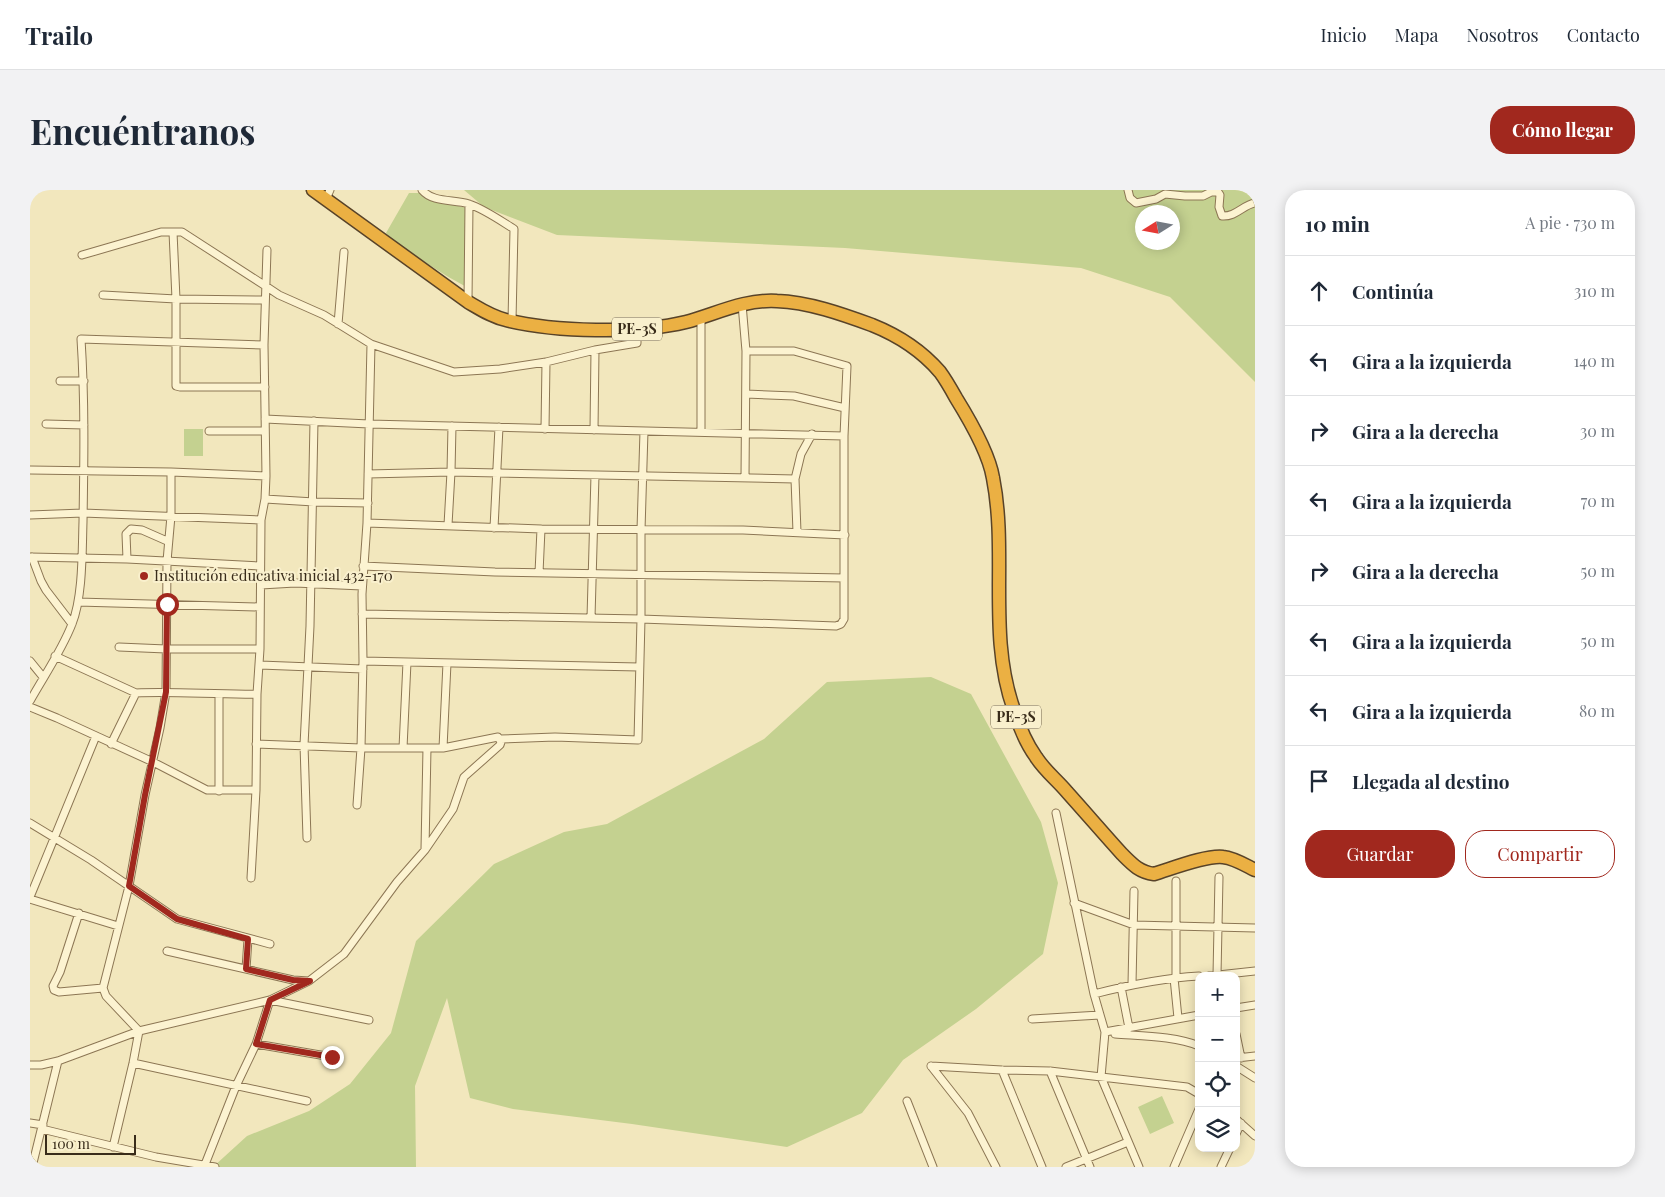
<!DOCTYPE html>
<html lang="es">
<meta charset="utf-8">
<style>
body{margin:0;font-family:"Playfair Display",serif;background:#f2f2f3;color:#1f2937}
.controls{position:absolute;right:15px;bottom:15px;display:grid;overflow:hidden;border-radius:10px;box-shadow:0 2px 12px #0003}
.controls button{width:45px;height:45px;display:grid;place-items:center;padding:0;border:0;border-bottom:1px solid #e0e1e3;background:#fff;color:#1f2937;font:25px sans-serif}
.compass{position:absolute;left:1105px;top:15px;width:45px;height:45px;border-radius:50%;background:#fff;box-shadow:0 2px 12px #0003;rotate:259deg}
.scale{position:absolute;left:15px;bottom:12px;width:91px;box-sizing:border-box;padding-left:5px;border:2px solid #392c1a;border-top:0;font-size:14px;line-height:18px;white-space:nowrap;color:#392c1a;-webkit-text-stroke:4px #f9f0cd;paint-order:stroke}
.stop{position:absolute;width:15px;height:15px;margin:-11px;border:4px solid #a1281e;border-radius:50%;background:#fff}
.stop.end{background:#a1281e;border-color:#fff;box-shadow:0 1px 5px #0008}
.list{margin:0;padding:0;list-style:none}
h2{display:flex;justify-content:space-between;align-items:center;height:65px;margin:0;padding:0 20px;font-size:21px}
h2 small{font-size:16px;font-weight:400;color:#747a83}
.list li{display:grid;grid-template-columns:32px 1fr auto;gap:15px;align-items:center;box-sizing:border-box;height:70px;padding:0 20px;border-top:1px solid #e0e1e3}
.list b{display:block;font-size:19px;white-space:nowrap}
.list em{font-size:16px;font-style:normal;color:#747a83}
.actions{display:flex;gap:10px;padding:15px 20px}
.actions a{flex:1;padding:11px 0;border:1px solid #a1281e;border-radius:20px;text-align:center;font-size:18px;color:#a1281e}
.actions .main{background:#a1281e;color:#fff}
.icon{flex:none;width:28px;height:28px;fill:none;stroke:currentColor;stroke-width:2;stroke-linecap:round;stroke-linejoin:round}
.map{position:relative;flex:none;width:1225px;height:977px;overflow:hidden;border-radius:20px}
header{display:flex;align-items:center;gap:30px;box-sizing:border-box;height:70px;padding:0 25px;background:#fff;border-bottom:1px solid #e0e1e3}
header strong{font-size:24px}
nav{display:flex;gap:28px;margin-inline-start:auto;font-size:18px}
.intro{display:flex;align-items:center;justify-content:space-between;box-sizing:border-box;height:120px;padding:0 30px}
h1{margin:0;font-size:35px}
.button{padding:12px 22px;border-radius:20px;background:#a1281e;color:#fff;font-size:18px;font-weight:700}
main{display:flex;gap:30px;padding:0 30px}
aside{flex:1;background:#fff;border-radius:20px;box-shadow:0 2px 12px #0003}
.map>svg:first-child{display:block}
.green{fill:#c4d190;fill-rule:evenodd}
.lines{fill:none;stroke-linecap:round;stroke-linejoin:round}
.street-casing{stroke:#8c7654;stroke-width:9}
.highway-casing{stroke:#584329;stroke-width:15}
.street{stroke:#fcf3d1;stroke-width:7}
.highway{stroke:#ebb043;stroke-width:12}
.route{stroke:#a1281e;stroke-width:6}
.poi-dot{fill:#a1281e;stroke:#f9f0cd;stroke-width:2}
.labels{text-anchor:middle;stroke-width:4;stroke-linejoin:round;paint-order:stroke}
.shield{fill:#f9f0cd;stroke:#736750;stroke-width:1}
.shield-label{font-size:14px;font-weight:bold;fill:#392c1a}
.poi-label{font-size:15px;fill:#392c1a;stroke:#f9f0cd;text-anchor:start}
</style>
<header>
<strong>Trailo</strong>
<nav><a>Inicio</a><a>Mapa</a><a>Nosotros</a><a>Contacto</a></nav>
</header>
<div class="intro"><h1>Encuéntranos</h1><a class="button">Cómo llegar</a></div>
<main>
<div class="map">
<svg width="1225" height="977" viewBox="0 0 1225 977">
<rect width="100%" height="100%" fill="#f2e7bd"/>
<path class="green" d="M434 0H1225V192L1140 107 1051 78 815 58 527 45 454 17ZM1112 22H1142V52H1112Z
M379 3H390L403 10 441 19V99C418 88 398 74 377 60 367 53 364 53 356 43Z
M154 239H173V266H154Z
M901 487 941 504 1011 632 1028 693 1013 764 946 819 873 870 832 923 757 957 602 934 483 919 440 908 417 808 385 896 386 977H183L217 946 279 921 320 894 361 843 386 751 464 674 534 642 577 634 734 549 797 492Z
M1132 906 1144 933 1120 944 1108 917Z"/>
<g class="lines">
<g class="street-casing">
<path id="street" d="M392 0C403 13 424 9 439 14 454 19 471 31 484 39L482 131
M1098 0 1100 8 1106 13 1126 9 1135 4 1155 6H1173L1181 2H1188L1190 5 1189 17 1192 26C1206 27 1213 15 1225 13
M296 9 300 0
M143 42 146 109V196L150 197H235
M52 65 131 42H152L234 95 249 105 294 125 341 154 424 182 470 179 516 172 565 160 607 153V138
M73 105 146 109 234 110
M438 112 439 14
M712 114 716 161 715 288
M671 127V242
M308 134 314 62
M30 191H54
M716 204 764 206 815 218
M235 229 339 234 814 246
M16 234 54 235
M515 239 516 172
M564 240 565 160
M179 241H235
M0 280 141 282 236 286
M338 284 421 282 765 289
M235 309 284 312 338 313
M0 325 53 323 231 330
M337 333 511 339 713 340 815 345
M418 335 421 282 422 236
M464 338 469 237
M767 342 765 289 771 264 782 244
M0 367 97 369 230 376
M2 367 11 391 16 400 42 434
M97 369 96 344 101 339 112 340 137 351
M333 376 465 382 814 388
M509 383 511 339
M231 395 265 393 332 396
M48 412 230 417
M332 424 611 429 806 436 811 434 814 429V246L817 176 764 161H716
M561 428 565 285
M89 457 136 459H230
M25 466 106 503
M0 471 13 487
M333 471 609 477
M230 475 333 479
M189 505V601
M0 511C14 486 32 460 42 434 53 406 52 362 53 332 54 271 55 210 51 149L234 155
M0 517 27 528 123 572 177 600H226
M470 549 525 547 608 550 611 429V340L614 241
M81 554 106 503C146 501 187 505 227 504
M373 558 377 472
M413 558 417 473
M327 615 331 558 333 471 332 404 337 333 341 154
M1026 623 1064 804 1075 842 1071 887 1109 977
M0 633 61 670 147 729 240 754
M277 648 274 555 280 436 284 231
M395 659 397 558
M221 688 226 600 227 504 230 459 231 330 235 309 236 286 234 155 237 60
M0 707 66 546
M0 709 88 736
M1044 713 1104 735 1225 738
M49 723 30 782 23 796 24 800 29 802 73 798
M137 761 263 790 279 791
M216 779 218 749
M1187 785 1189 687
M1179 786 1225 781
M1144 788 1148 828
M1146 788V691
M1102 794 1104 701
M1091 797 1099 838
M1064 804C1099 795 1133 788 1169 786
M1206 818 1225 815
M1002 829 1070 825
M1075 842 1169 825
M1085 844C1111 846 1146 846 1169 856
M1206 844 1211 868
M226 854 302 867
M1207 868 1225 866
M103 873 277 911
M0 875H11L28 871 109 841 240 810 279 791 314 764 367 692 395 660 423 619 434 587 470 555 471 552 468 547 413 558H331L226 554
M901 876 972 880 1020 881 1157 897 1169 904
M901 876 938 923 966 977
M1206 876 1225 888
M972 880 1012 977
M1020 881 1060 977
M877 911 903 977
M1206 929 1225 946
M0 933 13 935
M12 939 126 967 185 977
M1206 944 1211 933
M83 957 103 873 109 841 76 806 73 798 99 696 115 605 130 538 136 502 137 371 141 326V282
M2 977 28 871
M174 977 206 896 226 854 240 810 339 830
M1036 977 1098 952
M1144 977 1169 919
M1191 977 1200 958"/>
</g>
<g class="highway-casing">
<path id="highway" d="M283 0 438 112C450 119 462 127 476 130 525 142 607 144 656 132 686 124 714 109 747 111 778 112 812 124 842 135 867 145 892 161 910 182 916 190 921 199 926 208 939 229 959 263 963 288 978 364 957 445 984 520 989 536 996 553 1006 567 1014 580 1027 590 1037 602 1055 622 1073 643 1092 664 1102 674 1109 682 1124 684 1141 679 1176 665 1193 667 1204 668 1215 675 1225 680"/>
</g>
<use href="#street" class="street"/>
<use href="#highway" class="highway"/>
</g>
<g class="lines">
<path class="route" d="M137 414 136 502 115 605 99 696 147 729 218 749 216 779 263 790 280 791 240 810 226 854 302 867"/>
</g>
<circle class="poi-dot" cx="114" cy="386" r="5"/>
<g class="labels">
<g class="shield">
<rect x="582" y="127.5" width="50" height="23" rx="4"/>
<rect x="961" y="515.5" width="50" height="23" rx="4"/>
</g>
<g class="shield-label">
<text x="607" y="144">PE-3S</text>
<text x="986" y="532">PE-3S</text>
</g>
<g class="poi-label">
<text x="124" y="391">Institución educativa inicial 432-170</text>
</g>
</g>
</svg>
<div class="controls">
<button>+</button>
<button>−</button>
<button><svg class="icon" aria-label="locate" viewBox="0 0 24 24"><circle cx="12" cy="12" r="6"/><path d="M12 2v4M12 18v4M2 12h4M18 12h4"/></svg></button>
<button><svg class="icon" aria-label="layers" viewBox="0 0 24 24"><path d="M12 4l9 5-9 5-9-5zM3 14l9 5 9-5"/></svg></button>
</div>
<svg class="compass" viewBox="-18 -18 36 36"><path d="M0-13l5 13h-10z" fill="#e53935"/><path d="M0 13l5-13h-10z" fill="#747a83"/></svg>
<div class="scale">100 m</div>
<div class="stop" style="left:137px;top:414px"></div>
<div class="stop end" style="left:302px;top:867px"></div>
</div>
<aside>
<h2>10 min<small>A pie · 730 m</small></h2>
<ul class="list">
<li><svg class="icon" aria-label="ahead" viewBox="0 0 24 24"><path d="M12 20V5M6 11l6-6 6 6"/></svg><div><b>Continúa</b></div><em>310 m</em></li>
<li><svg class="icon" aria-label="left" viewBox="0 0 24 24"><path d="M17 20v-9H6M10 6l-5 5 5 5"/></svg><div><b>Gira a la izquierda</b></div><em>140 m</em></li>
<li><svg class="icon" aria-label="right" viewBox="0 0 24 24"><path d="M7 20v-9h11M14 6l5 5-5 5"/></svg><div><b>Gira a la derecha</b></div><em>30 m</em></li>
<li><svg class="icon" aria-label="left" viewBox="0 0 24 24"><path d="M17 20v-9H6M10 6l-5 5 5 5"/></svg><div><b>Gira a la izquierda</b></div><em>70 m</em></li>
<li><svg class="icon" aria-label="right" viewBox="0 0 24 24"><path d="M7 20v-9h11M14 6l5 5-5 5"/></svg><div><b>Gira a la derecha</b></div><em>50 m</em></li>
<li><svg class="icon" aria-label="left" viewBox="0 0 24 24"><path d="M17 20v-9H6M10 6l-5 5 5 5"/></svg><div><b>Gira a la izquierda</b></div><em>50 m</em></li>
<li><svg class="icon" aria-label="left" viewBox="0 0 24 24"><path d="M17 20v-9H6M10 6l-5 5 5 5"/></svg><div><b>Gira a la izquierda</b></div><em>80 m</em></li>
<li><svg class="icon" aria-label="arrive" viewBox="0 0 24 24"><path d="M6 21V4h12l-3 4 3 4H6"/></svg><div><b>Llegada al destino</b></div></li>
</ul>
<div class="actions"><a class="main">Guardar</a><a>Compartir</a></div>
</aside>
</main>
